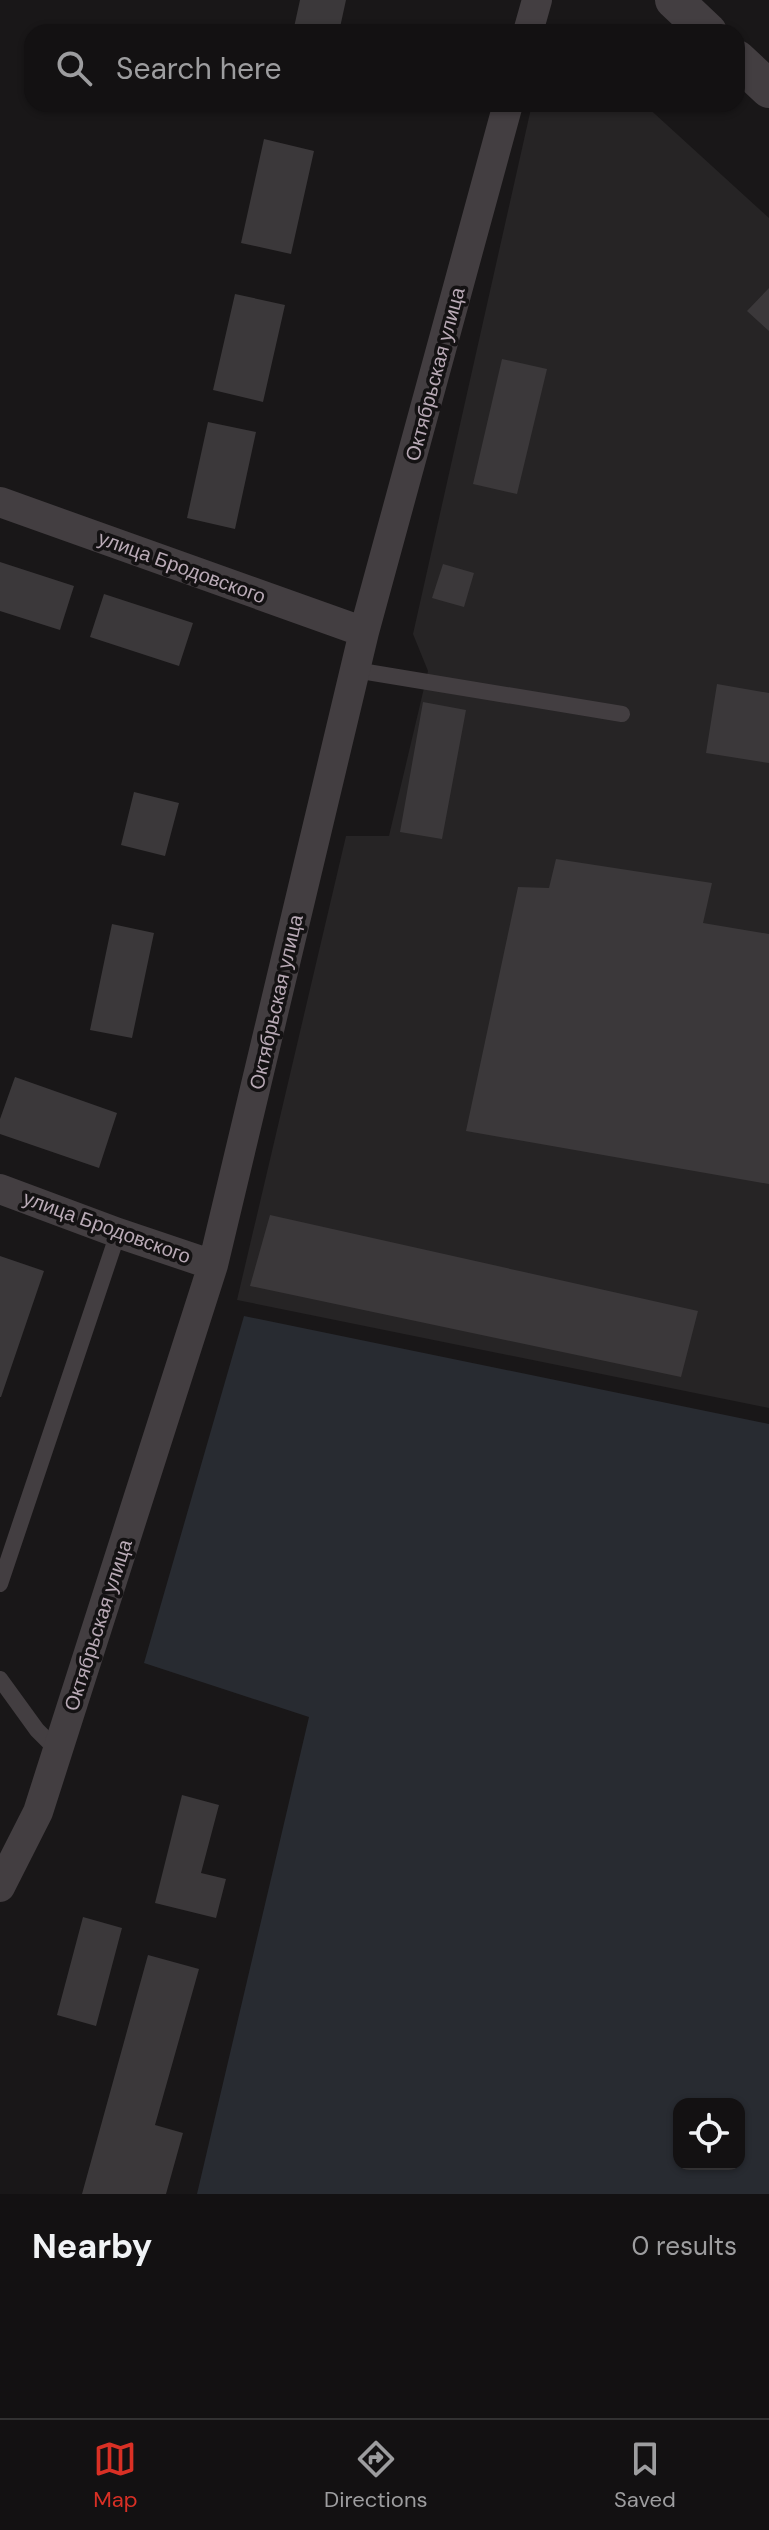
<!DOCTYPE html>
<meta charset="utf-8">
<style>
body{margin:0;font-family:"DM Sans",sans-serif;background:#1c1a1b;color:#f1f3f6}
.controls{position:absolute;right:24px;bottom:24px;display:grid;overflow:hidden;border-radius:16px;box-shadow:0 2px 6px #0004}
.controls button{width:72px;height:72px;display:grid;place-items:center;padding:0;border:0;border-bottom:2px solid #323132;background:#131112;color:#f1f3f6;font:40px sans-serif}
.list{margin:0;padding:0;list-style:none}
h2{display:flex;justify-content:space-between;align-items:center;height:104px;margin:0;padding:0 32px;font-size:34px}
h2 small{font-size:26px;font-weight:400;color:#9d9d9f}
.icon{flex:none;width:44px;height:44px;fill:none;stroke:currentColor;stroke-width:2;stroke-linecap:round;stroke-linejoin:round}
.map{position:relative;flex:none;width:769px;height:2194px;overflow:hidden}
.search{position:absolute;background:#131112;box-shadow:0 2px 6px #0004;left:24px;right:24px;top:24px;height:88px;display:flex;align-items:center;gap:20px;box-sizing:border-box;padding:0 28px;border-radius:24px;color:#9d9d9f;font-size:30px}
.sheet{height:224px;background:#131112}
nav{display:flex;justify-content:space-around;align-items:center;box-sizing:border-box;height:112px;border-top:2px solid #323132;background:#131112;font-size:22px;color:#9d9d9f}
nav a{display:grid;justify-items:center;gap:4px}
nav .on{color:#d93025}
.map>svg:first-child{display:block}
.built{fill:#262425}
.green{fill:#282b31;fill-rule:evenodd}
.building{fill:#3b383a}
.lines{fill:none;stroke-linecap:round;stroke-linejoin:round}
.service{stroke:#433e41;stroke-width:16}
.minor{stroke:#433e41;stroke-width:30}
.tertiary{stroke:#433e41;stroke-width:38}
.labels{text-anchor:middle;stroke-width:7;stroke-linejoin:round;paint-order:stroke}
.street-label{font-size:20px;fill:#b9aab6;stroke:#141213}
</style>
<div class="map">
<svg width="769" height="2194" viewBox="0 0 769 2194">
<rect width="100%" height="100%" fill="#191718"/>
<path class="built" d="M532 104H644L769 218V1408L237 1300 346 836H389L428 671 413 634Z"/>
<path class="green" d="M244 1316 769 1424V2194H197L309 1717 144 1663ZM679 2104H739V2164H679Z"/>
<path class="building" d="M300 0H346L339 32H293Z
M264 139 314 151 291 254 241 243Z
M769 288V331L747 311Z
M235 294 285 305 263 402 213 390Z
M502 359 547 369 517 494 473 484Z
M208 422 256 432 235 529 187 518Z
M0 562 74 586 60 630 0 611Z
M443 564 474 573 464 607 432 598Z
M104 594 193 623 179 666 90 637Z
M717 684 769 693V763L706 753Z
M423 702 466 710 442 839 400 832Z
M134 792 179 803 165 856 121 845Z
M556 859 712 883 703 923 769 934V1184L466 1131 518 887 549 888Z
M112 924 154 933 132 1038 90 1030Z
M15 1077 117 1113 99 1168 0 1134V1119Z
M270 1215 698 1311 681 1377 250 1286Z
M0 1256 44 1271 1 1397H0Z
M182 1795 219 1805 201 1873 226 1879 216 1918 155 1903Z
M83 1917 122 1928 96 2026 57 2015Z
M148 1955 199 1969 155 2125 183 2133 166 2194H82Z"/>
<g class="lines">
<path class="service" d="M355 670 622 714
M0 1584 118 1233
M0 1679 37 1730 58 1751"/>
<path class="minor" d="M528 32 537 0
M0 502 364 632
M0 1189 118 1233 213 1265
M0 1887 38 1812 213 1265 364 632 508 104"/>
<path class="tertiary" d="M674 0 708 32
M737 59 769 89"/>
</g>
<g class="labels">
<g class="street-label">
<text transform="translate(435 374) rotate(-75)" y="7">Октябрьская улица</text>
<text transform="translate(182 567) rotate(20)" y="7">улица Бродовского</text>
<text transform="translate(276 1002) rotate(-77)" y="7">Октябрьская улица</text>
<text transform="translate(107 1227) rotate(20)" y="7">улица Бродовского</text>
<text transform="translate(98 1625) rotate(-72)" y="7">Октябрьская улица</text>
</g>
</g>
</svg>
<div class="controls">
<button><svg class="icon" aria-label="locate" viewBox="0 0 24 24"><circle cx="12" cy="12" r="6"/><path d="M12 2v4M12 18v4M2 12h4M18 12h4"/></svg></button>
</div>
<div class="search"><svg class="icon" aria-label="search" viewBox="0 0 24 24"><circle cx="10" cy="10" r="6"/><path d="M15 15l6 6"/></svg>Search here</div>
</div>
<section class="sheet">
<h2>Nearby<small>0 results</small></h2>
<ul class="list">
</ul>
</section>
<nav>
<a class="on"><svg class="icon" aria-label="map" viewBox="0 0 24 24"><path d="M3 6l6-2 6 2 6-2v14l-6 2-6-2-6 2zM9 4v14M15 6v14"/></svg>Map</a>
<a><svg class="icon" aria-label="directions" viewBox="0 0 24 24"><path d="M12 3l9 9-9 9-9-9zM9 14v-3h6M13 9l2 2-2 2"/></svg>Directions</a>
<a><svg class="icon" aria-label="saved" viewBox="0 0 24 24"><path d="M7 4h10v16l-5-4-5 4z"/></svg>Saved</a>
</nav>
